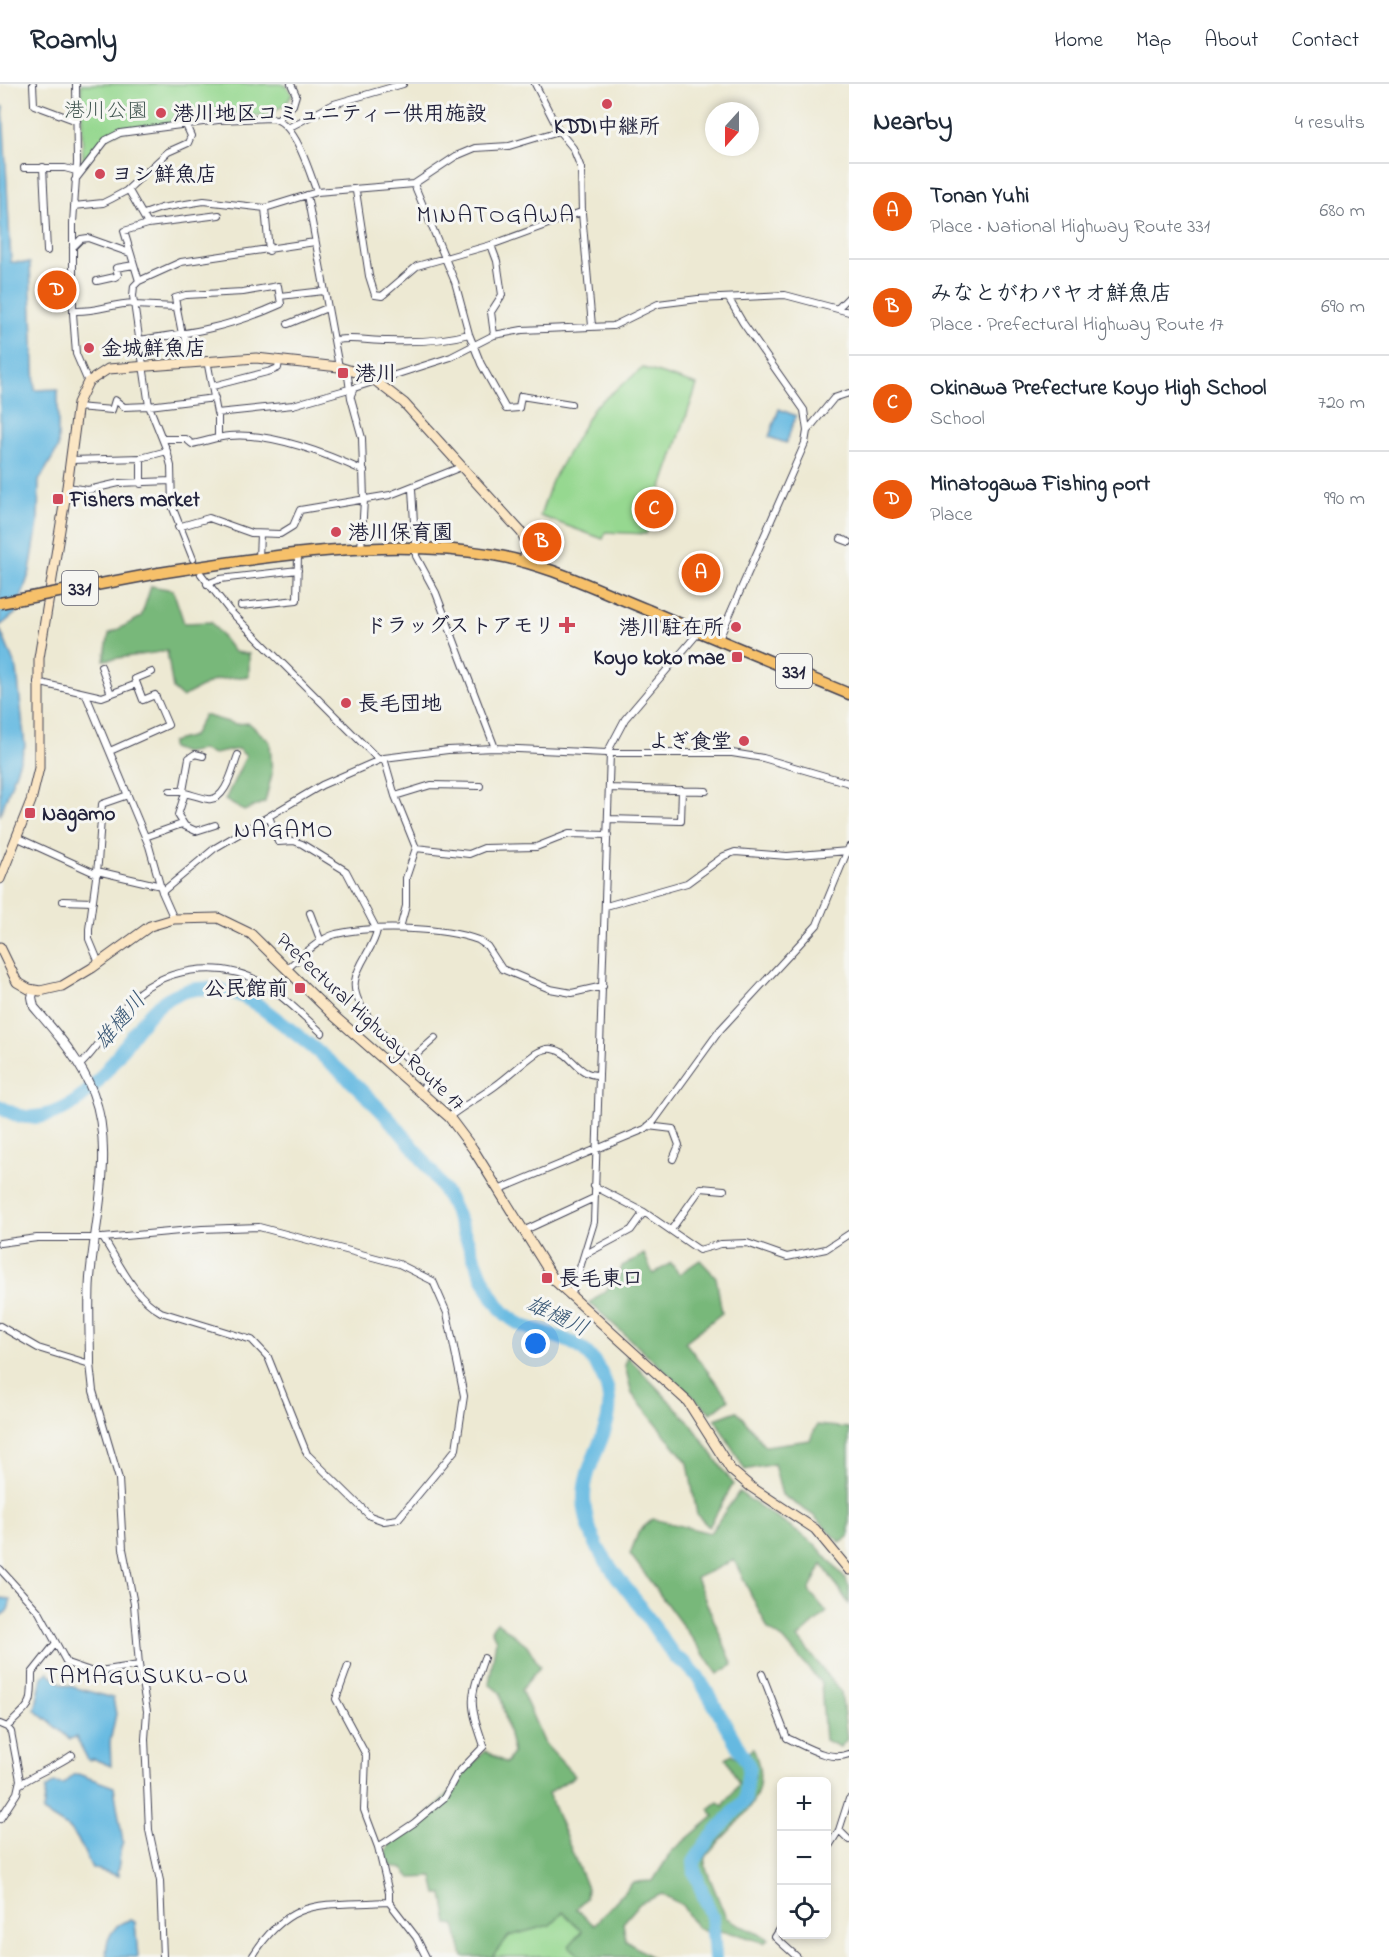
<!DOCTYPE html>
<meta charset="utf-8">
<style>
body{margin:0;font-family:"Indie Flower","Klee One",sans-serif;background:#f2f2f3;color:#1f2937}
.controls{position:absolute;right:18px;bottom:18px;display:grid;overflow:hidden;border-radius:9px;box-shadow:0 3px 9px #0003}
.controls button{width:54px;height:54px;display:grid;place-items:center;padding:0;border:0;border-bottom:2px solid #e0e1e3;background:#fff;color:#1f2937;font:30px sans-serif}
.compass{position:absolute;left:705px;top:18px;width:54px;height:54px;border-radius:50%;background:#fff;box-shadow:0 3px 9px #0003;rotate:201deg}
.you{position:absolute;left:536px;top:1260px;width:21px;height:21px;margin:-15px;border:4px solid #fff;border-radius:50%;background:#1a73e8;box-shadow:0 0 0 9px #1a73e833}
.badge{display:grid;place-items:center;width:39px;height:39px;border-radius:50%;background:#ea580c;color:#fff;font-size:20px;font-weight:700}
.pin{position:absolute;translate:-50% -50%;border:3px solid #fff;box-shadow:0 2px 6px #0006}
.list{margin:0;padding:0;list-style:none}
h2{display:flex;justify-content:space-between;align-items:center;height:78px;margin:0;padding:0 24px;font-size:26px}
h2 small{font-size:20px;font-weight:400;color:#747a83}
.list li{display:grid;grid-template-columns:39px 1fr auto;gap:18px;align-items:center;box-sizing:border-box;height:96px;padding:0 24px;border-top:2px solid #e0e1e3}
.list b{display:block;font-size:22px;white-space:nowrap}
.list p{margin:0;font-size:20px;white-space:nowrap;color:#747a83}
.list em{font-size:20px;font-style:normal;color:#747a83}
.icon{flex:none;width:33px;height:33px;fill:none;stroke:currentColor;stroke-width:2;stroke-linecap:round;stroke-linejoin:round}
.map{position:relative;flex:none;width:849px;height:1873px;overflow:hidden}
header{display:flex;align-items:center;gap:36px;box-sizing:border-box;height:84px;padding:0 30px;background:#fff;border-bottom:2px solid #e0e1e3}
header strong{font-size:28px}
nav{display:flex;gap:33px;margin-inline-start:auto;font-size:21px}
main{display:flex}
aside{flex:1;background:#fff}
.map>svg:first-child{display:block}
.green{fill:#96d890;stroke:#5c7d66;stroke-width:1.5}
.forest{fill:#78b87a;stroke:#4d6d5a;stroke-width:1.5}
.water{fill:#65b9e1;stroke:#446e8e;stroke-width:1.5}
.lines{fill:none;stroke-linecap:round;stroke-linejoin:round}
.river{stroke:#65b9e1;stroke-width:14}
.minor-casing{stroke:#404052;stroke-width:8}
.tertiary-casing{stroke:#404052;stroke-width:10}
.secondary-casing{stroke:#404052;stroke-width:11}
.trunk-casing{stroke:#404052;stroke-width:13}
.minor{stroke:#fff;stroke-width:6}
.tertiary{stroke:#fff;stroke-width:8}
.secondary{stroke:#fbe6c4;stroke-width:9}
.trunk{stroke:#f6c06b;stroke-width:10}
.trunk-bridge-casing{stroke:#404052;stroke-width:13;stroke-linecap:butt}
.trunk-bridge{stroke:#f6c06b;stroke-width:10}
.poi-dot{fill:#d1495b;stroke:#f6f6f2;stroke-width:2}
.labels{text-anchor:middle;stroke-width:6;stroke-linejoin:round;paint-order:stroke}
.shield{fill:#f6f6f2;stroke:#626272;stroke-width:1.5}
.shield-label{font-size:20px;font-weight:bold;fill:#22223b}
.park-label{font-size:21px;fill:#455954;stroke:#f6f6f2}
.poi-label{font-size:21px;font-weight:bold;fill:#22223b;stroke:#f6f6f2;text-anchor:start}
.street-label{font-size:21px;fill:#22223b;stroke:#f6f6f2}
.water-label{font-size:22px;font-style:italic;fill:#395775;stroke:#f6f6f2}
.quarter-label{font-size:24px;letter-spacing:1.5px;fill:#22223b;stroke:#f6f6f2}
</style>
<header>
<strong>Roamly</strong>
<nav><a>Home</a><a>Map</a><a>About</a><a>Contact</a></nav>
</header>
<main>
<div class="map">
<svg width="849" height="1873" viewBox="0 0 849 1873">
<rect width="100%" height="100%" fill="#f6f6f2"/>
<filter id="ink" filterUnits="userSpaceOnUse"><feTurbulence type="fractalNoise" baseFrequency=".0167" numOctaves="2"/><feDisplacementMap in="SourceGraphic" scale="12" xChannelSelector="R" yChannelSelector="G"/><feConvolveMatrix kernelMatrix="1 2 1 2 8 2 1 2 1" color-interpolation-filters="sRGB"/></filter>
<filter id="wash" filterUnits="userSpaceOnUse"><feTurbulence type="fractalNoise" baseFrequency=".008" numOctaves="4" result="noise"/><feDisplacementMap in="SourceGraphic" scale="24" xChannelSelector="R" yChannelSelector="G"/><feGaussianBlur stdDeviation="1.35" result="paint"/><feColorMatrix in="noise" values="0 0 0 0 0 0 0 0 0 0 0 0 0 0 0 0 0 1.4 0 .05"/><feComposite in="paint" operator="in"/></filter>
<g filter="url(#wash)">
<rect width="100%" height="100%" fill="#ede9d3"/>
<path class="green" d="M81 0H281L287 2 292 10 286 20 266 31 223 33 123 46 106 53 98 61 83 83Z
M643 284 697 301 646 450 606 448 603 455 540 432 552 397 594 323Z
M573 1822 605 1859 634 1873H490L505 1853Z"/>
<path class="forest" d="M151 502 173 506 184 539 211 538 234 568 249 570V592L215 596 182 613 173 605 167 567 104 576 109 550 141 533Z
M204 631 235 640 249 639 270 658 272 690 265 718 244 727 225 716 246 672 238 665 214 670 202 666 184 669 171 664V658L193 652Z
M644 1170 653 1190 671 1179 679 1190 700 1176 716 1193 722 1229 685 1258 729 1315 711 1329 590 1219 618 1196 622 1182Z
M627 1272 692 1341 733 1400 709 1443 697 1431 688 1379 632 1310 625 1282Z
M737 1327 765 1362 810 1356 817 1341 849 1344V1452L840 1458 813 1431 782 1411 774 1380 745 1386 715 1335Z
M739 1408 816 1461 846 1496 849 1503V1520L822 1480 809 1507 827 1528 798 1554 841 1608 847 1655 840 1663 825 1656 821 1599 784 1556 768 1545 734 1476 696 1494 733 1581 718 1590 630 1470 639 1447 653 1435 710 1449Z
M497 1538 527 1561 540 1583 521 1606 545 1660 575 1692 548 1709 587 1804 586 1814 576 1825 594 1841 633 1798 653 1797 671 1768 714 1732 709 1725 718 1718 723 1722 739 1700 726 1674 732 1670 741 1678 751 1701 755 1692 748 1669 753 1664C777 1718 733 1736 706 1773L705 1782 726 1834 769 1855 764 1859 740 1851 720 1847 708 1849 697 1844 682 1821 662 1810 640 1819 623 1839 626 1857 651 1873H581L569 1862 582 1847 563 1828 550 1841 509 1852 492 1873H463L455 1841 448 1840 443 1810H437L433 1793 411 1794 403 1785 392 1782 387 1776 386 1767 391 1759 414 1745 451 1707 455 1708 465 1688 485 1667 506 1679 513 1669 500 1609 489 1600 496 1556 491 1545Z"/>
<path class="water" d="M0 21 3 23 11 178 30 179 35 306 58 305V364L39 397 38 439 30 487 16 529 0 542Z
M779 325 796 332 786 359 769 353Z
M0 545 17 586 25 662 0 732Z
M0 1514 10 1515C10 1524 8 1528 0 1532Z
M48 1588 62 1600 113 1614 116 1630 110 1658 111 1682 94 1675 88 1676 76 1653 70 1655 35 1626 42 1593Z
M78 1690 114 1703 123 1758C118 1768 121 1777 117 1787L119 1792 92 1784 77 1754 67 1743 43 1728 46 1705 54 1699 63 1700 73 1691Z
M130 1836 135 1838 138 1873H107C104 1858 113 1839 130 1836Z"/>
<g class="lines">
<path class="river" d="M0 1023C7 1026 14 1031 21 1032 30 1034 41 1033 50 1030 130 1008 132 873 239 911 257 918 272 932 287 943 348 990 406 1044 446 1110 466 1144 478 1196 501 1225 532 1262 581 1236 605 1298 622 1341 584 1372 584 1414 585 1460 617 1491 642 1525 653 1541 663 1557 675 1573L686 1580 700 1596 749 1682 745 1716 706 1759 694 1778 695 1789 712 1833 715 1873"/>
</g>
</g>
<g filter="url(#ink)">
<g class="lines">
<g class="minor-casing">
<path id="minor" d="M33 0 34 21 77 37
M76 0 77 79 73 139V229L76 270 88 298
M535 0 559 47 573 64 581 84 582 129 592 242
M278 35 293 21 296 11 291 0
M288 44 334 20 403 0
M43 83 47 167
M24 84H65L76 87
M75 96 106 56 120 49 218 36 271 34C295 36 309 88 317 108
M414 100 455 198 469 250 481 280 506 325 519 324 521 312 571 320
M128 105 148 140 124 147 139 197
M356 107 369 192 375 211 382 212 417 182 491 161 581 128
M307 111 339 283
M74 122 103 119 111 115 126 107 168 68 188 59 191 52 186 41
M265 124 269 167
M144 130 161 124 204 117 265 124 317 108 414 100 456 72 475 64 509 62 559 47
M148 140 219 131
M491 161 497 177 502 211 491 228 494 251
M73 163 81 155 88 154 130 169
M97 197 115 193 118 191 116 184 134 181
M280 212 324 207
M134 221 176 223
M838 224 849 213
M73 227C98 228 110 220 134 219
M288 240 327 224
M185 251 189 278
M138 256C192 249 231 243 281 220L278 202 243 208 186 211 175 214 182 250
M336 256C354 253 369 257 388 257 413 258 444 257 469 250
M207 276 217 329 293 321 349 305
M347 285 351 314 362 354 364 416 361 466
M213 302 271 287 278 284 279 277
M351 311 354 304 451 273 494 251 522 246 613 242 658 220 698 215 785 211 849 228
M77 323 112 326 115 316 124 323 149 322 215 314
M807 347 834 314 849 309
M218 354V328
M164 355H186L192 360C204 358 217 353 229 352 271 348 327 370 364 387
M71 376 141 374 167 367
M141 400V374
M67 403 88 406 119 399 171 397
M412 405 416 472 436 509 495 664
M178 443 209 434 251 449 280 450 293 442 300 426 390 411 461 383
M841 455 849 458
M259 474 260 450
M193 475 172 422 171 382 167 367 149 322 133 212 134 202 139 197 181 178 315 158
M201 490 229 526 379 676
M207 500 220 495 298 486
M241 522 297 516 298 470
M719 555 805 359 807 347 804 326 743 239 729 215
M101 582 111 610
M37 598 102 613 137 600
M86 611 149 762 162 808 174 835
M110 667 168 641 155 611 143 616 135 595 152 588
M607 669 625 635 699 548
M203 672 195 670 189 674 183 707 185 709 178 731 185 742 196 747 215 741
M384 674 395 712 416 764 406 794V822L400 844
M609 704 706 707
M170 707H183
M185 709C193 711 201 714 208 715 226 718 233 683 238 671
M395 712 431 701 480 702
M269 732 278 758 294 757 302 760 346 787 377 846C374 864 358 878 355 897 350 930 410 973 428 996L421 1007
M608 735 681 737 682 706
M16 753 97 790
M145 753 182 740
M416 764 469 770 484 764 536 763 569 750 608 751
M97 787 161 802
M162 808 215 764 322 701 384 674 448 666 495 664 607 669H732L763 674 849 699
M63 817 93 818
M606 822 687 799 724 772 735 768 787 772 848 767
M310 829 321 858
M99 879 89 855V845L98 779 102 720 128 711
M287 885C301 873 318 855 336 850 373 841 442 843 478 856L487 862 502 885 550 905 572 909 603 902
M408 978 435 954
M80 981C100 963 110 940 127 920 160 883 220 875 262 899 284 912 303 932 322 949
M449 1033C464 1021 480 1013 495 1002 509 992 521 980 535 970 539 967 547 964 552 965 573 968 576 992 599 991
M648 1042 673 1045 679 1061 673 1075
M594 1102 644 1128 699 1166 721 1160 747 1159 787 1173 826 1165 849 1150
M498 1106 645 1045 654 1037 720 946 817 841 849 763
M671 1146 701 1104 724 1106
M523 1147 594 1114
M0 1159 37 1154H103L202 1145 259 1143 399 1180 433 1197 447 1229 464 1312 456 1365 398 1435 384 1437 370 1432 307 1370 268 1273 252 1256 161 1228C133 1212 120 1180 103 1154
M584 1171 631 1146 644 1128
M571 1213 594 1138 610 669
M0 1242 38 1264 90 1280 93 1307 119 1395 123 1465 134 1520 139 1581 147 1627 145 1655 149 1746 160 1797 163 1873
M0 1485 39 1528 67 1579 93 1588 139 1581
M348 1582 336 1615 366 1671 364 1726 378 1763 389 1809V1818L416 1853 426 1873
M762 1590 787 1654C805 1662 829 1678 849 1670
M0 1640 7 1643C32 1618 32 1625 32 1589L55 1560
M19 1701C36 1689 55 1683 72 1671
M0 1735 17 1709 20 1696 11 1648 7 1643
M839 1746 849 1756
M378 1763 414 1739 444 1714 457 1690 484 1662C469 1618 469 1617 484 1574
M826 1767 839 1746 849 1715
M782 1842 775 1853 797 1873
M252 1873C291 1811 323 1822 389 1818"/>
</g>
<g class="tertiary-casing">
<path id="tertiary" d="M34 906 32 913 34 923C57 950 80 975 93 1009 115 1066 95 1135 90 1194 88 1222 90 1252 90 1280"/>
</g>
<g class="secondary-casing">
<path id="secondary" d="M0 795 31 717 39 684V574L67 403 78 319 88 298 108 285 256 274 339 283 369 292 404 319 522 449 527 461 524 478
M0 863 17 898 29 905 40 907 62 902 92 884 150 842 174 835 218 834 251 850 333 931 449 1033 473 1065 555 1197 688 1318 731 1386 751 1403 815 1445 849 1486"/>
</g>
<g class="trunk-casing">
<path id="trunk" d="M159 489C268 472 384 453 494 471 547 480 598 506 648 526 715 555 782 582 849 610"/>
</g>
<use href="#minor" class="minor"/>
<use href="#tertiary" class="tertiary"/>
<use href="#secondary" class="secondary"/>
<use href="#trunk" class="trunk"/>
<g class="trunk-bridge-casing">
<path id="trunk-bridge" d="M0 519 159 489"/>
</g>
<use href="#trunk-bridge" class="trunk-bridge"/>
</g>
</g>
<g class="poi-dot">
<circle cx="607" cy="20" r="6"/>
<circle cx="161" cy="29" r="6"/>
<circle cx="100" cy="90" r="6"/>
<circle cx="89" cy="264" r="6"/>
<rect x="337" y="283" width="12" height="12" rx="3"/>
<rect x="52" y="409" width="12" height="12" rx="3"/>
<circle cx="336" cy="448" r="6"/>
<path d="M564 532h6v6h6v6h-6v6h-6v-6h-6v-6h6z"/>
<circle cx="736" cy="543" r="6"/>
<rect x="731" y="567" width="12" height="12" rx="3"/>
<circle cx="346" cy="619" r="6"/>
<circle cx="744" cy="657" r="6"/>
<rect x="24" y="723" width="12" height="12" rx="3"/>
<rect x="294" y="898" width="12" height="12" rx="3"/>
<rect x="541" y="1188" width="12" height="12" rx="3"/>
</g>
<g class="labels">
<g class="shield">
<rect x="62" y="487" width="36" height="34" rx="4.5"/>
<rect x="776" y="570" width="36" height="34" rx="4.5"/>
</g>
<g class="shield-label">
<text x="80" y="511">331</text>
<text x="794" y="594">331</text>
</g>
<g class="park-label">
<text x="106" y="33">港川公園</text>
</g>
<g class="poi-label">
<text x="173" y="36">港川地区コミュニティー供用施設</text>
<text x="607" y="49" text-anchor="middle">KDDI中継所</text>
<text x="112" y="97">ヨシ鮮魚店</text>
<text x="101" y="271">金城鮮魚店</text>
<text x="355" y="296">港川</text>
<text x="70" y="422">Fishers market</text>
<text x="348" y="455">港川保育園</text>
<text x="555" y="548" text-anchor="end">ドラッグストアモリ</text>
<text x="724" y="550" text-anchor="end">港川駐在所</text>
<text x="725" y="580" text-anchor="end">Koyo koko mae</text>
<text x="358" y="626">長毛団地</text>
<text x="732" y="664" text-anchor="end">よぎ食堂</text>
<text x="42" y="736">Nagamo</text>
<text x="288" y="911" text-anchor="end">公民館前</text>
<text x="559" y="1201">長毛東口</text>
</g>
<g class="street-label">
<text transform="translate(371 937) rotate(43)" y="7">Prefectural Highway Route 17</text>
</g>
<g class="water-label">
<text transform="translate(119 936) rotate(-50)" y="8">雄樋川</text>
<text transform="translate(558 1231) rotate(25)" y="8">雄樋川</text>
</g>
<g class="quarter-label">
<text x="496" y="138">MINATOGAWA</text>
<text x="284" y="753">NAGAMO</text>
<text x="147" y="1599">TAMAGUSUKU-OU</text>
</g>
</g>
</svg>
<div class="controls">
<button>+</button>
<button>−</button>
<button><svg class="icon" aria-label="locate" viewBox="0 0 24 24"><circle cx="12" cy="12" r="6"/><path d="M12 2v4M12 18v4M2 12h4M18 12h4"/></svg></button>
</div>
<svg class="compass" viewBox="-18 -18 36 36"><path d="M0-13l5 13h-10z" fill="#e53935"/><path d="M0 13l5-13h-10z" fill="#747a83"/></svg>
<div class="you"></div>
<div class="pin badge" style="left:701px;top:489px">A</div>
<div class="pin badge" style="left:542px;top:458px">B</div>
<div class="pin badge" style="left:654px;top:425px">C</div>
<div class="pin badge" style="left:57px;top:206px">D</div>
</div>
<aside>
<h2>Nearby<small>4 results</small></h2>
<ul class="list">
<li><span class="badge">A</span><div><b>Tonan Yuhi</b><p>Place · National Highway Route 331</p></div><em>680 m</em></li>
<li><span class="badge">B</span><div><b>みなとがわパヤオ鮮魚店</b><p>Place · Prefectural Highway Route 17</p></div><em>690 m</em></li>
<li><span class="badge">C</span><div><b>Okinawa Prefecture Koyo High School</b><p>School</p></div><em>720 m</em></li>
<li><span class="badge">D</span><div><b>Minatogawa Fishing port</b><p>Place</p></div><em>990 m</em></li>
</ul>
</aside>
</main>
